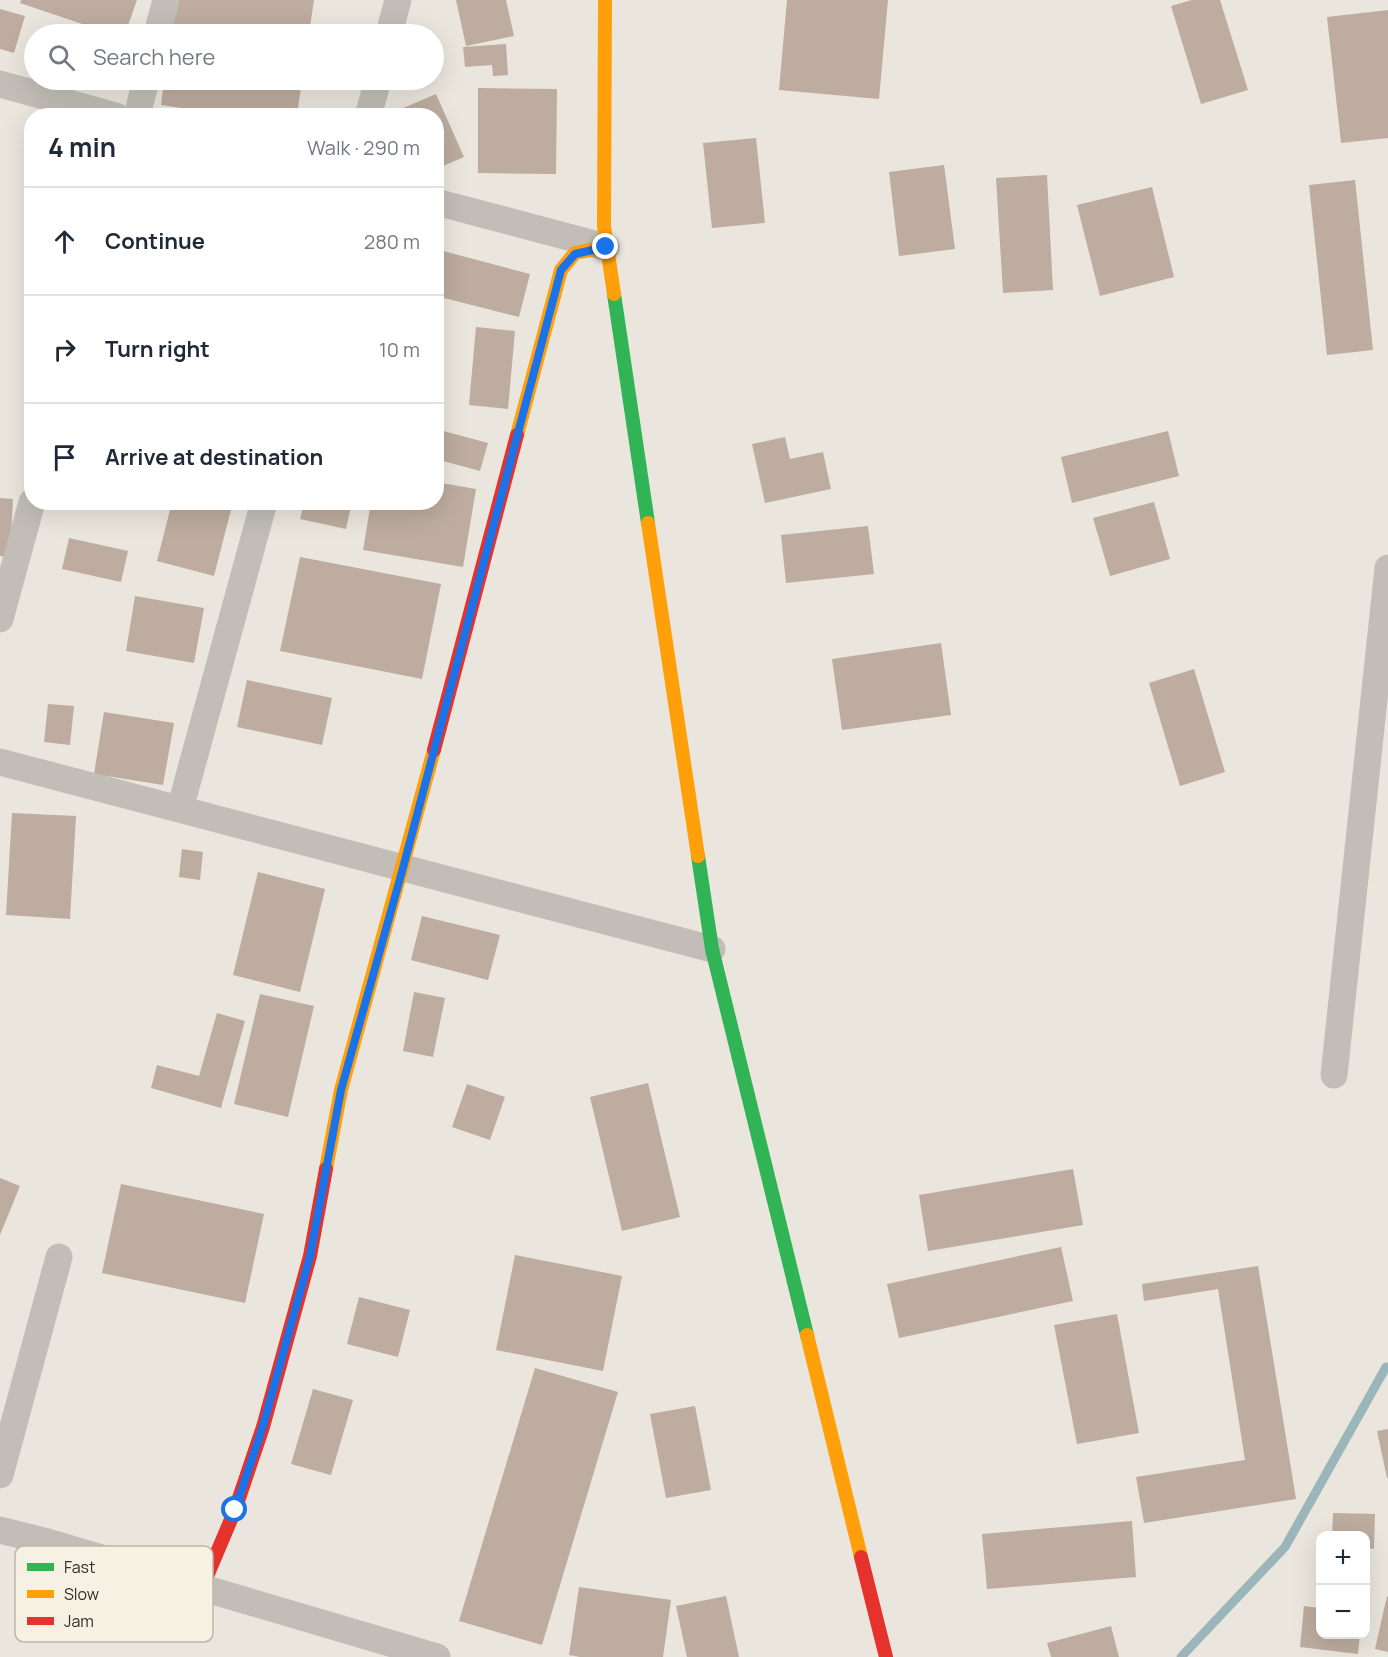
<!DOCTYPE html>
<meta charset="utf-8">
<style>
body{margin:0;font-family:Manrope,sans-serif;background:#f6f6f7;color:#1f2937}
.controls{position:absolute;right:18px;bottom:18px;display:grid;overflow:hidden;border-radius:12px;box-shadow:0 6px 24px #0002}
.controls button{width:54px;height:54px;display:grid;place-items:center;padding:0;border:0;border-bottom:2px solid #e0e1e3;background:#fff;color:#1f2937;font:30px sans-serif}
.stop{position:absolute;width:18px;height:18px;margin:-14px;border:4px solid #1a73e8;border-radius:50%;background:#fff}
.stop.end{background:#1a73e8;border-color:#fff;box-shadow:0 2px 6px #0008}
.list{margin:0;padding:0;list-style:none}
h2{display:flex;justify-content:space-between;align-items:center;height:78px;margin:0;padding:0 24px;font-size:26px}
h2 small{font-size:20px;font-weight:400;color:#747a83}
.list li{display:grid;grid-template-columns:39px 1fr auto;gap:18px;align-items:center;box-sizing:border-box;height:108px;padding:0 24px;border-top:2px solid #e0e1e3}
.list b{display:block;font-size:22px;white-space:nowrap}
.list em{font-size:20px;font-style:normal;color:#747a83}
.icon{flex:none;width:33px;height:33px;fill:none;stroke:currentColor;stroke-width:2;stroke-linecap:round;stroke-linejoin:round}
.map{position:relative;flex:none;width:1388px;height:1657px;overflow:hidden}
.search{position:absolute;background:#fff;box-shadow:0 6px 24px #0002;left:24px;top:24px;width:420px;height:66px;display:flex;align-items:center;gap:15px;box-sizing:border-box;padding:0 21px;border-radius:33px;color:#747a83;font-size:22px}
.panel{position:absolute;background:#fff;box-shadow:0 6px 24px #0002;left:24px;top:108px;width:420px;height:402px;border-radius:24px}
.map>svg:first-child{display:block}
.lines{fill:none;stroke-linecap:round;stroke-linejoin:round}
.stream{stroke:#9bb6ba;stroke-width:9}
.building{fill:#bdac9f}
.street{stroke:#c2beb7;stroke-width:27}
.fast{stroke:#30b455;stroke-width:14}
.slow{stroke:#ff9f0a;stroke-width:14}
.jam{stroke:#e5322d;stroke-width:14}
.route{stroke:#1a73e8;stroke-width:8}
.key{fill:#f7f1e4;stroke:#bcb6ab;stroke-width:1.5}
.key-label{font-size:16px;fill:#322b26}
</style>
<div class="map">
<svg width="1388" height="1657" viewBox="0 0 1388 1657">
<rect width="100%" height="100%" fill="#eae6dd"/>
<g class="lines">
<path class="stream" d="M1181 1657 1285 1547 1386 1367H1388"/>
</g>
<path class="building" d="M21 0H137L125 34H112L20 3Z
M176 0H314L309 34H171Z
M456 0H506L514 36 466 46Z
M787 0H888L879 99 779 90Z
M1192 0H1220L1248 90 1201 104 1171 6Z
M0 9 25 16 14 53 0 49Z
M1388 10V138L1341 143 1327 17Z
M506 44 508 75 493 76 492 65 465 67 463 47Z
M164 80H302L297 116H236L161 105Z
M330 80H374L375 81 331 85Z
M478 88 557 89 556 174 478 173Z
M436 94 464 157 436 169V116H404L401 109Z
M756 138 765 223 712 228 703 143Z
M944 165 955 249 899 256 889 172Z
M1047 175 1053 290 1003 293 996 178Z
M1355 180 1373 350 1327 355 1309 185Z
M1152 187 1174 277 1100 296 1077 205Z
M436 249 530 274 519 317 436 296Z
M476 327 515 331 508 409 469 405Z
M436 429 488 443 480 471 436 459Z
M1168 431 1179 476 1072 503 1061 457Z
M785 437 790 459 823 452 831 489 765 503 752 444Z
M436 482 476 489 463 567 363 550 371 502H436Z
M0 498 13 499 10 557 0 556Z
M172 502H233L214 576 157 561Z
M304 502H352L346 529 300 519Z
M1154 502 1170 559 1110 576 1093 518Z
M868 526 874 574 786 583 781 535Z
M69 538 128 551 121 582 62 569Z
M300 557 441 584 422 679 280 651Z
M135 596 204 608 194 663 126 651Z
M941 643 951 715 842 730 832 659Z
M1194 669 1225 772 1180 786 1149 683Z
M247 680 332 698 322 745 237 727Z
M48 704 74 706 70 745 44 742Z
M104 712 174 723 163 785 94 774Z
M12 813 76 816 70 919 6 915Z
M182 849 203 852 200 880 179 877Z
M258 872 325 889 300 992 233 975Z
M422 916 500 935 488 980 411 960Z
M414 992 445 998 433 1057 403 1051Z
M260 994 314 1006 288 1117 234 1104Z
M217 1013 245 1021 221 1108 151 1088 157 1065 199 1076Z
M648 1083 680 1217 622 1231 590 1097Z
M467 1084 505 1097 490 1140 452 1127Z
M1073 1169 1083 1225 928 1251 919 1195Z
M0 1178 20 1186 0 1235Z
M121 1184 264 1214 245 1303 102 1273Z
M1061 1247 1073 1301 899 1338 887 1284Z
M515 1255 622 1276 603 1371 496 1350Z
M1258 1266 1296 1499 1144 1523 1136 1477 1245 1460 1218 1289 1144 1301 1142 1284Z
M359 1297 410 1310 398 1357 347 1344Z
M1117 1314 1139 1433 1077 1444 1054 1325Z
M535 1368 618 1392 542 1645 459 1621Z
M313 1389 353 1400 331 1475 291 1464Z
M695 1406 711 1490 666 1498 650 1414Z
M1388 1429V1478H1387L1377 1431Z
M1333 1513 1375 1514 1374 1549 1366 1548V1536H1332Z
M1132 1521 1136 1577 987 1589 982 1534Z
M579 1587 671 1600 663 1657H580L569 1655Z
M726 1596 739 1657H687L676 1606Z
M1387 1596 1388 1597V1652L1375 1649Z
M1304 1606 1320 1608V1634H1360L1358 1654 1300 1647Z
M1111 1626 1119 1657H1051L1047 1643Z"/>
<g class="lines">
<path class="street" d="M157 34 166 0
M389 34 398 0
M0 84 116 116
M137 116 146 80
M368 116 378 80
M436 202 606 247
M0 619 32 502
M0 762 712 949
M180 809 264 502
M1334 1075 1388 568
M0 1475 59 1257
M0 1530 44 1541 437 1657"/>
<path class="fast" d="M614 294 648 523
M698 856 712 949 807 1335"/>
<path class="slow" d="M605 0 604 226 614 294
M517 435 561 270 575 253 606 247
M648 523 698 856
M326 1169 341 1090 434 750
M807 1335 861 1557"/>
<path class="jam" d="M434 750 517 435
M861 1557 886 1657
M202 1588 235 1510 263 1427 310 1256 326 1169"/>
</g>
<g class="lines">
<path class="route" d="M235 1510 263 1426 310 1256 341 1090 403 868 561 270 575 254 606 247"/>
</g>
<rect x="15" y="1546" width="198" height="96" rx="9" class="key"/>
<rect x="27" y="1563" width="27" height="8" fill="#30b455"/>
<rect x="27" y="1590" width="27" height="8" fill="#ff9f0a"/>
<rect x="27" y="1617" width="27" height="8" fill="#e5322d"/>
<g class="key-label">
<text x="64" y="1573">Fast</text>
<text x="64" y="1600">Slow</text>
<text x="64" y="1627">Jam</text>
</g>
</svg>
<div class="controls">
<button>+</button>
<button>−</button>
</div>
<div class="stop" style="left:235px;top:1510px"></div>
<div class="stop end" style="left:606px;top:247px"></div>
<div class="search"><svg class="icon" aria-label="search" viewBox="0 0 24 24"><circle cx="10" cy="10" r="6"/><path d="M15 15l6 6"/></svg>Search here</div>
<section class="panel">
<h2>4 min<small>Walk · 290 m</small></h2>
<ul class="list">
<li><svg class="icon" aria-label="ahead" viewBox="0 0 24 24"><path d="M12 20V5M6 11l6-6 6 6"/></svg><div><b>Continue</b></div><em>280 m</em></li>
<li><svg class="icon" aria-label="right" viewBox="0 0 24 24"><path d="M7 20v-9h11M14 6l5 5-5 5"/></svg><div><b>Turn right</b></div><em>10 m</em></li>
<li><svg class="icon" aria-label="arrive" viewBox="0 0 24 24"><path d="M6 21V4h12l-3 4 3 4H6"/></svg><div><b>Arrive at destination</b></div></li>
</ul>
</section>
</div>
